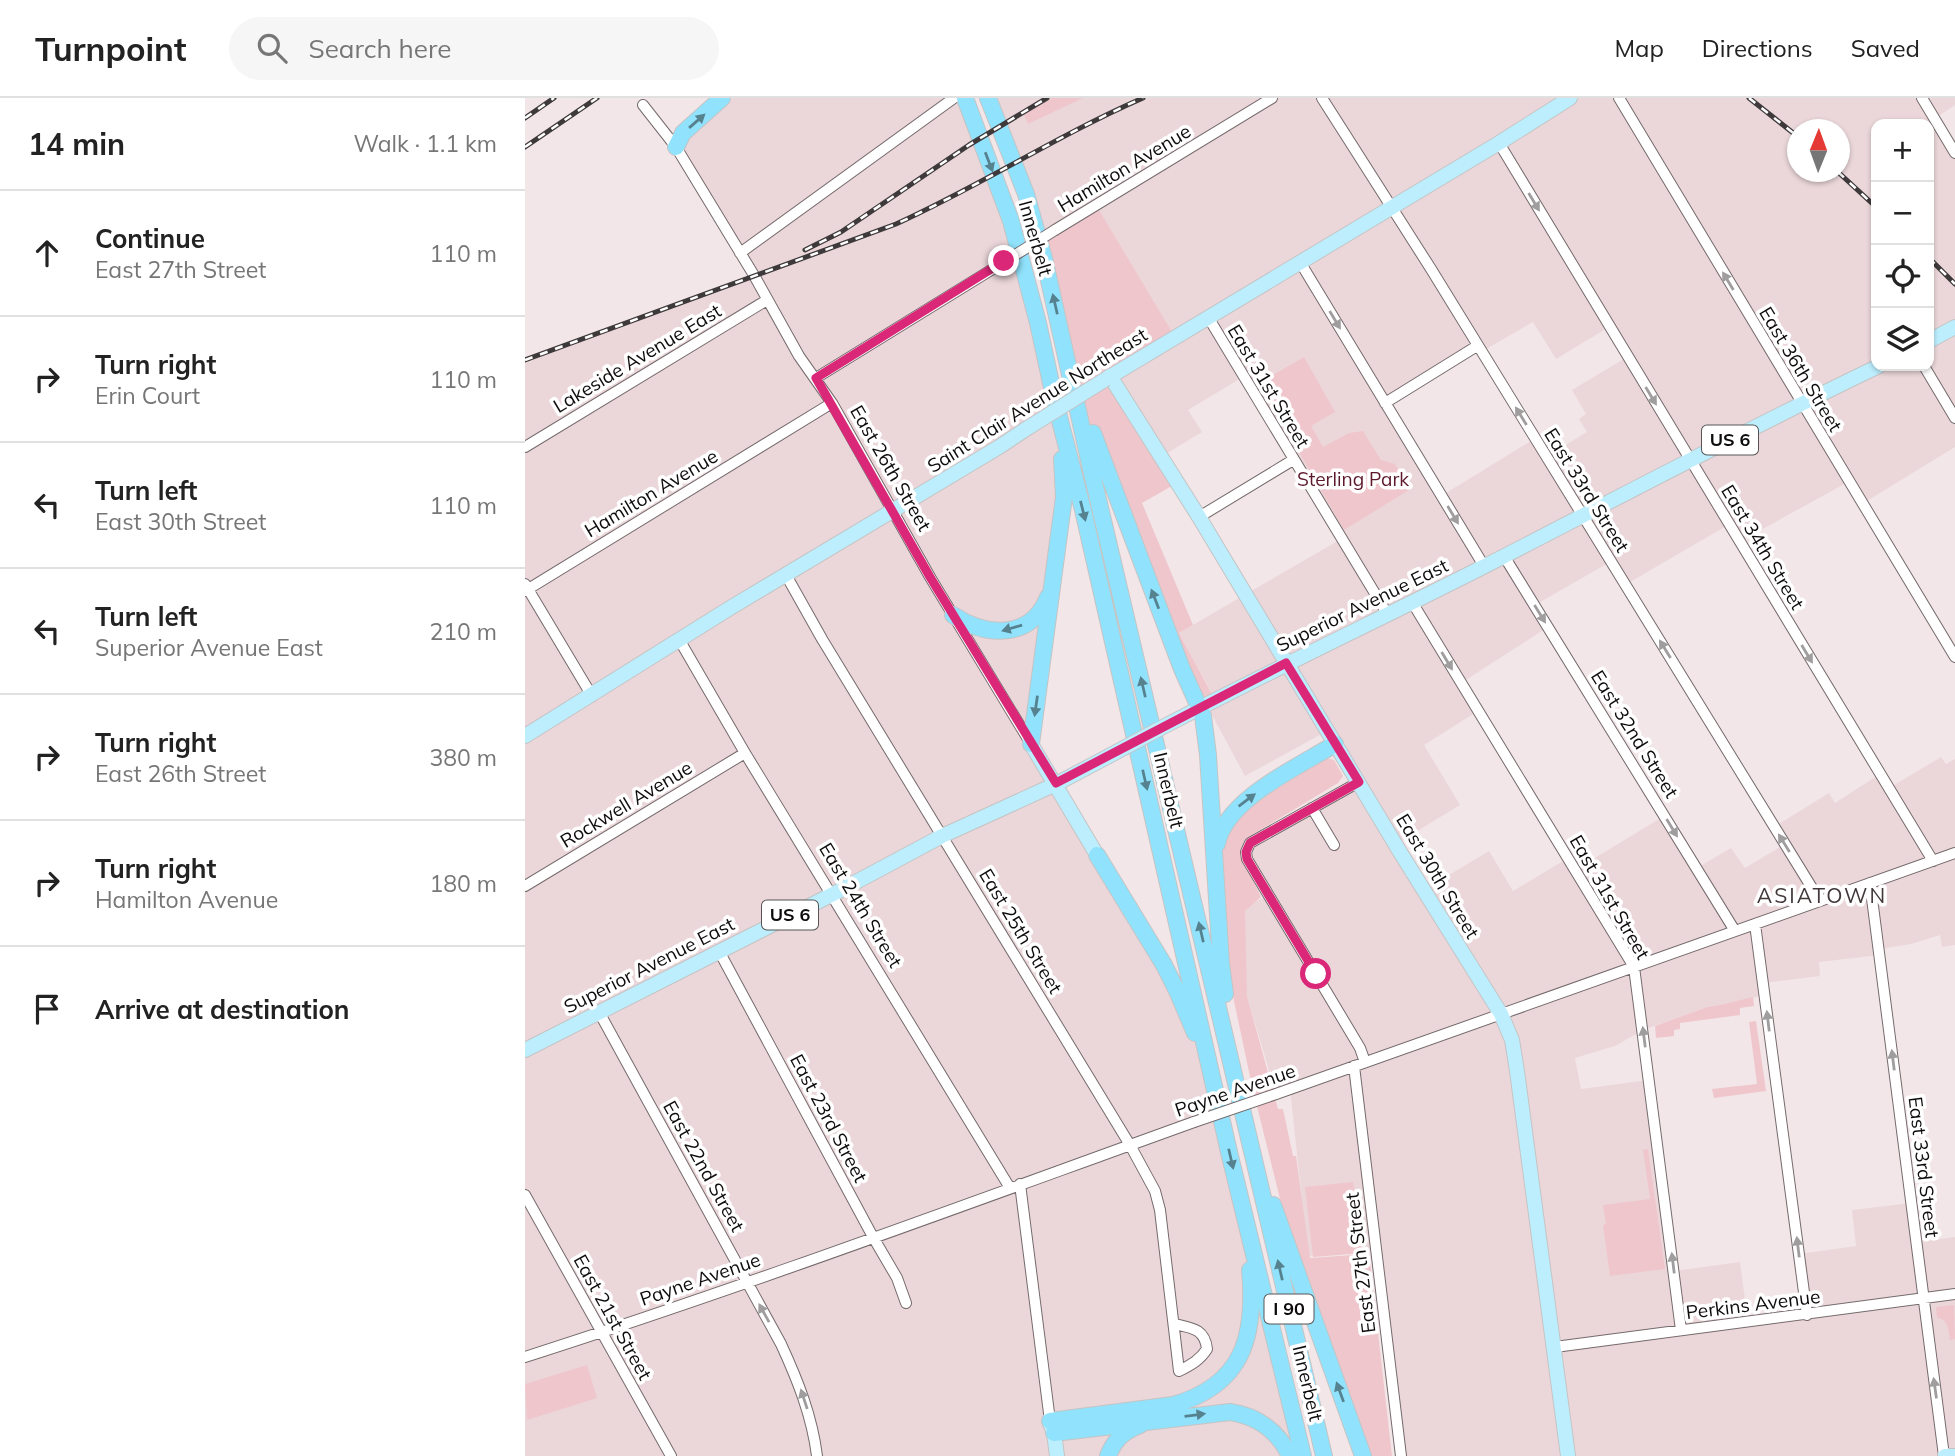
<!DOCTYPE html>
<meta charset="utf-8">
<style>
body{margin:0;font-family:Mulish,sans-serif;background:#f6f6f6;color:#222}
.controls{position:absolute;right:21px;top:21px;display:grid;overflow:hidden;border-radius:14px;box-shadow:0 2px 5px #0004}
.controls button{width:63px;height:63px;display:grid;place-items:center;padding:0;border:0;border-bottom:2px solid #e0e0e0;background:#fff;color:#222;font:35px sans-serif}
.compass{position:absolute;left:1262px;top:21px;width:63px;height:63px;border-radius:50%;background:#fff;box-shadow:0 2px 5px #0004;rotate:1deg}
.stop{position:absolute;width:21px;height:21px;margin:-16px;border:5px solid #db2777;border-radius:50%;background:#fff}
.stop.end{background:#db2777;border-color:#fff;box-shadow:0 2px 7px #0008}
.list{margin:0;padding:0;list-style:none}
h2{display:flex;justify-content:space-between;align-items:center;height:91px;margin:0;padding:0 28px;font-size:30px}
h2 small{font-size:23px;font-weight:400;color:#767676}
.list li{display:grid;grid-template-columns:46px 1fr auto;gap:21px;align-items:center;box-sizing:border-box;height:126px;padding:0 28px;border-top:2px solid #e0e0e0}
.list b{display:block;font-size:26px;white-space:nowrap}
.list p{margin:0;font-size:23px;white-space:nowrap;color:#767676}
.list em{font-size:23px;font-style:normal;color:#767676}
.icon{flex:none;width:38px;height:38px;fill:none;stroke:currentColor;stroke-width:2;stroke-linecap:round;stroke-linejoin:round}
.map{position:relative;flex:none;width:1430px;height:1358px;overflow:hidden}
header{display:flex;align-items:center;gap:42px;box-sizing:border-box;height:98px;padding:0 35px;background:#fff;border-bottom:2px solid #e0e0e0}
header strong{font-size:33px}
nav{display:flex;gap:38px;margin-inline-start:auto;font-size:24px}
.search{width:490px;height:63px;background:#f6f6f6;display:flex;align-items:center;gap:18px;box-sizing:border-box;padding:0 24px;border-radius:38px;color:#767676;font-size:26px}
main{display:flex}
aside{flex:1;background:#fff}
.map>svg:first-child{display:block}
.built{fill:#ebd7da;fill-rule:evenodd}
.green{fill:#efc6cc}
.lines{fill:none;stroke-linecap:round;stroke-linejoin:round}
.minor-casing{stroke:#756a6c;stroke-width:12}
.major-casing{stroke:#c5c4c4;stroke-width:16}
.highway-casing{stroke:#c5c4c4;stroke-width:18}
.minor{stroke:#fff;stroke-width:10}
.major{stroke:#bdeefe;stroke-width:14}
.highway{stroke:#91e3fd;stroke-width:16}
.rail-casing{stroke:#3e393a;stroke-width:5}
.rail{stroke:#fff;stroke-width:2.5;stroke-dasharray:8;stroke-linecap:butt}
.minor-bridge-casing{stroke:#756a6c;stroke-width:12;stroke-linecap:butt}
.major-bridge-casing{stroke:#c5c4c4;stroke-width:16;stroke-linecap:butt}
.minor-bridge{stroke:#fff;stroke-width:10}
.major-bridge{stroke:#bdeefe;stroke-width:14}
.oneway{fill:#568290}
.oneway2{fill:#9f9d9d}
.route{stroke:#db2777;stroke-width:9}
.labels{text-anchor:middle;stroke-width:7;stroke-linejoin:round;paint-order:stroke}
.shield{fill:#fff;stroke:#565454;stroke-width:2}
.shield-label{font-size:18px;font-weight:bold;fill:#0e0b0b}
.street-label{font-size:19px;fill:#0e0b0b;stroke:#fff}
.park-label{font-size:19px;fill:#5d192b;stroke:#fff}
.neighbourhood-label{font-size:21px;letter-spacing:2px;fill:#42383a;stroke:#fff}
</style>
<header>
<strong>Turnpoint</strong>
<div class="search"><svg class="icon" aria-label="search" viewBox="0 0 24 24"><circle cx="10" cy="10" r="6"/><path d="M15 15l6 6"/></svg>Search here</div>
<nav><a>Map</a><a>Directions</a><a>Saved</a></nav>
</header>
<main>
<aside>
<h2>14 min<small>Walk · 1.1 km</small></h2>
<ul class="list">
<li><svg class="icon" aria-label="ahead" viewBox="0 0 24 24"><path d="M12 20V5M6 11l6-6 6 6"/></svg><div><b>Continue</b><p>East 27th Street</p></div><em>110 m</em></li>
<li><svg class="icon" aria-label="right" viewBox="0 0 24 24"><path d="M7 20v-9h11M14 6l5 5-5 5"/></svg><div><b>Turn right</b><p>Erin Court</p></div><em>110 m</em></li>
<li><svg class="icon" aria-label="left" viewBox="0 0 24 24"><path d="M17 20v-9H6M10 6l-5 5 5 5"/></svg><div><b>Turn left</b><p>East 30th Street</p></div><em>110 m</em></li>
<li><svg class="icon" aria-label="left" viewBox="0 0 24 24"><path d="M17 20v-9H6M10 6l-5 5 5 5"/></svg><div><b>Turn left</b><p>Superior Avenue East</p></div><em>210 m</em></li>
<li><svg class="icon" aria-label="right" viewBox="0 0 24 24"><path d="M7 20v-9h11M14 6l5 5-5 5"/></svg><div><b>Turn right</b><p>East 26th Street</p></div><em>380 m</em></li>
<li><svg class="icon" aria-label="right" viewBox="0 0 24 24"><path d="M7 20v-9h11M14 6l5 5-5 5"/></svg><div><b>Turn right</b><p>Hamilton Avenue</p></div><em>180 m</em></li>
<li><svg class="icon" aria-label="arrive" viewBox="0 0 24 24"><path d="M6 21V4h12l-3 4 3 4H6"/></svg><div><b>Arrive at destination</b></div></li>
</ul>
</aside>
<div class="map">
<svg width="1430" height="1358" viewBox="0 0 1430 1358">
<rect width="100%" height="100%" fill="#f2e6e8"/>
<path class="built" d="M197 0H440L478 99 537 358 506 646 666 924 778 1358H0V262L229 179 151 49Z
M463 0H1430V7L1409 21 1430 55V349L1337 406 1323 384 1214 444 1203 427 1100 487 1085 464 1010 507 1023 529 936 585 953 613 899 647 935 707 871 746 899 792 964 753 988 793 1043 760 1050 772 1139 718 1172 770 1206 750 1220 770 1260 746 1249 729 1304 695 1310 705 1355 676 1364 690 1416 659 1421 666 1430 661V847L1417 849 1415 837 1386 846 1355 851V857L1294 864 1295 878 1239 885 1240 897 1195 907 1182 909 1118 932 1090 948 1050 960 1056 991 1124 982 1149 1173 1215 1164 1223 1224 1281 1217 1274 1156 1331 1148 1327 1112 1386 1105 1394 1144 1430 1139V1358H876L850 1152 783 1158 765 991 751 996 722 898 713 814 743 797 722 761 725 745 834 684 802 633 720 678 681 606 690 601 654 535 816 441 718 279 663 312 677 334 636 359 514 142ZM1351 26H1404V268H1351ZM1272 32H1314V74H1272ZM1008 224 1031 261 1084 229 1102 259 1047 292 1061 316 1054 321 1062 334 1021 359 1009 341 916 398 860 305 952 248 956 254Z"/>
<path class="green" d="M527 0H558L503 26 499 17Z
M571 107 650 239 585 278 652 385 617 405 668 527 654 535 690 602 676 609 569 338 546 273 514 142Z
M779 259 810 314 786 328 798 349 824 335 838 333 856 362 870 366 884 392 819 432 734 285Z
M798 659 809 662 818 678 813 685 720 741 715 752 717 760 736 799 720 813 722 898 753 1011H758L768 1058H771L785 1160 844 1156 867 1358H843L756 1105 727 988 705 884 696 758 703 734 725 708 780 673 789 665Z
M1228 899 1229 908 1215 910V917L1155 925V931L1149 932V938L1131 940 1130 928 1182 909 1195 907Z
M1231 923 1241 993 1189 1000 1187 991 1232 986 1224 924Z
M1123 1051 1140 1171 1085 1178 1078 1127 1081 1126 1078 1107 1125 1101 1118 1052Z
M828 1084 839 1155 788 1159 780 1089Z
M1429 1207 1430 1241 1425 1242C1423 1232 1424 1221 1412 1220L1411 1209Z
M62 1267 72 1300 2 1322 0 1286Z"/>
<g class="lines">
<g class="minor-casing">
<path id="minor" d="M797 0 906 171 1295 803
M1094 0 1430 559
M1397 0 1430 55
M118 7 151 49 230 179 274 258 307 305 405 479 506 646
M974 45 1408 763
M530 132 747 0
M215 155 429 0
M775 164 959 468
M683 219 863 517
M1399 268 1430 320
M291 280 479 164
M860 305 952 248
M0 349 242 202
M674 419 768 362
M979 458 1210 833
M261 477 297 541 605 1047 630 1093 635 1112 654 1273C666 1267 675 1262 682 1251 680 1231 667 1230 650 1226
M0 486 67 598
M0 493 307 305
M887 504 1109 869 1156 1232
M155 543 220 655 485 1090
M834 684 725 745 721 754 722 761 835 950 840 964
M787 710 809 747
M1345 785 1419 1358
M0 788 220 655
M1230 826 1282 1217
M194 853 348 1139 372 1180 381 1205
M74 914 256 1246C273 1283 287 1318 292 1358
M829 968 876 1358
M751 996 1430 755
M495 1086 525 1323
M0 1097 146 1358
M1030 1249 1430 1196
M0 1259C225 1187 447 1104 669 1024"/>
</g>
<g class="major-casing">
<path id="major" d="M1404 243 1430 229
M585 278 674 419 875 754 976 916 987 942 992 973 1043 1358
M581 281 974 45 1045 0
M634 631C741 575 849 524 956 470 1089 402 1220 332 1354 268
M0 638 205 510 474 349 501 331
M506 646 572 757
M0 952 316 792 417 738 531 686 582 659
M525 1325 529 1335 532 1358
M1420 1358H1430"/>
</g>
<g class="highway-casing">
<path id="highway" d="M440 0 486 123 513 225 529 299 558 412 704 1054 778 1358
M463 0 501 96 519 160 568 380 799 1358
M151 49 158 35 197 0
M568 335 657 571 678 618 683 657 696 865 700 896
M428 517C461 539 506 542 523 499
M506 646 539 399 537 361
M692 746C701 701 773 669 810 646
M572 757 639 867 653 895 670 935
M748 1107 838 1358
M525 1323 648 1307C718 1287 731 1239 725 1172
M529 1335 705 1314C732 1318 753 1333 765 1358
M583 1358C589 1342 599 1333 615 1327"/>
</g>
<use href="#minor" class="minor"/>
<use href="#major" class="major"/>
<use href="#highway" class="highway"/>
<g class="rail-casing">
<path id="rail" d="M1224 0 1272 38
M0 20 29 0
M0 49 72 0
M1313 74 1351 109
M280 152 316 134 444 47 522 0
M1404 160 1430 186
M0 262 371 126C455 88 533 37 618 0"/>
</g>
<use href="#rail" class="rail"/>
<g class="minor-bridge-casing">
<path id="minor-bridge" d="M479 164 530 132
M669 1024 751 996"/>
</g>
<g class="major-bridge-casing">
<path id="major-bridge" d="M501 331 581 281
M582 659 634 631"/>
</g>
<use href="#minor-bridge" class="minor-bridge"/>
<use href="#major-bridge" class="major-bridge"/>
</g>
<defs><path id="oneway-solid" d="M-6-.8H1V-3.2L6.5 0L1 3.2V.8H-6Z" transform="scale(1.75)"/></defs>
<g class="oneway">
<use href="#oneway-solid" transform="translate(172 23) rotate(-41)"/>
<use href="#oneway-solid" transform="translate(464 64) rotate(69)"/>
<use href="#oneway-solid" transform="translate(530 206) rotate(-103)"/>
<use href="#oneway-solid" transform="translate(558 413) rotate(76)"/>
<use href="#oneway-solid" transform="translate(630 501) rotate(-111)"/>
<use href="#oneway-solid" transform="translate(487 530) rotate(164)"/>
<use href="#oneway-solid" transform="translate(618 589) rotate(-103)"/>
<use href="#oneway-solid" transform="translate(511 608) rotate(98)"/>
<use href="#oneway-solid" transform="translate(620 682) rotate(77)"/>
<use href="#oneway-solid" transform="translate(722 702) rotate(-37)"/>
<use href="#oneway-solid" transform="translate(676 834) rotate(-103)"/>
<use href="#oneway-solid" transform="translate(706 1061) rotate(77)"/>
<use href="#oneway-solid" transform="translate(755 1172) rotate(-103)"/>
<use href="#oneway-solid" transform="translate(815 1294) rotate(-110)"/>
<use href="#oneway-solid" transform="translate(670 1317) rotate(-7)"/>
</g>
<g class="oneway2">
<use href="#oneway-solid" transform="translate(1009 104) rotate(59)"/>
<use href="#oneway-solid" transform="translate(1203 183) rotate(-121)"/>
<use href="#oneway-solid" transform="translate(810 222) rotate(59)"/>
<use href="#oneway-solid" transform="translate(1126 298) rotate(59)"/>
<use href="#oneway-solid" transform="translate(996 318) rotate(-122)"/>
<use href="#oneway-solid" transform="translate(928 417) rotate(59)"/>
<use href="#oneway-solid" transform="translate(1015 516) rotate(58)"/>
<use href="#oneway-solid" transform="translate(1140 551) rotate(-122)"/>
<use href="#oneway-solid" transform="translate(1282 556) rotate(59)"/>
<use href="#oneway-solid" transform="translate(922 563) rotate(59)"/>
<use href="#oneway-solid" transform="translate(1147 730) rotate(59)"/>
<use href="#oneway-solid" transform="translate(1259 745) rotate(-122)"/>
<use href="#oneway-solid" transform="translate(1243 923) rotate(-97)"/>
<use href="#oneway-solid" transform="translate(1119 939) rotate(-97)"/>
<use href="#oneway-solid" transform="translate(1368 962) rotate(-97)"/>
<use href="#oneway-solid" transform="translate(1273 1149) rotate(-97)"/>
<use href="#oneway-solid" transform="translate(1148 1165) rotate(-97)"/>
<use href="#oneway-solid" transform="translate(239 1215) rotate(-119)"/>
<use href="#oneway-solid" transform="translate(1410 1290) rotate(-98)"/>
<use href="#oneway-solid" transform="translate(279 1301) rotate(-108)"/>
</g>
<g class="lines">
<path class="route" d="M479 163 291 280 405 479 531 685 761 565 834 684 725 745 721 754 722 761 791 876"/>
</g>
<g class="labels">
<g class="shield">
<rect x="1177" y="327.5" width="56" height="29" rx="5"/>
<rect x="237" y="802.5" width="56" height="29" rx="5"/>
<rect x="739.5" y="1196.5" width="49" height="29" rx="5"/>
</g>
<g class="shield-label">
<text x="1205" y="348">US 6</text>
<text x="265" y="823">US 6</text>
<text x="764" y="1217">I 90</text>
</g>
<g class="street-label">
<text transform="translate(599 70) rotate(-31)" y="7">Hamilton Avenue</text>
<text transform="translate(511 140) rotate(74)" y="7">Innerbelt</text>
<text transform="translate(112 260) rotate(-31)" y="7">Lakeside Avenue East</text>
<text transform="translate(1276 271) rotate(59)" y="7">East 36th Street</text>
<text transform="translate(744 288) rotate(59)" y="7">East 31st Street</text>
<text transform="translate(512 302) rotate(-32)" y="7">Saint Clair Avenue Northeast</text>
<text transform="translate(366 370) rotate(60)" y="7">East 26th Street</text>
<text transform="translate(1062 392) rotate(58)" y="7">East 33rd Street</text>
<text transform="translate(126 395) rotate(-31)" y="7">Hamilton Avenue</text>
<text transform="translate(1238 449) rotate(59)" y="7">East 34th Street</text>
<text transform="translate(837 507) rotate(-26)" y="7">Superior Avenue East</text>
<text transform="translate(1110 636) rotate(58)" y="7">East 32nd Street</text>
<text transform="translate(644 692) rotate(77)" y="7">Innerbelt</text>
<text transform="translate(101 706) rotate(-31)" y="7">Rockwell Avenue</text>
<text transform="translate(913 778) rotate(59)" y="7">East 30th Street</text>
<text transform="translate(1085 799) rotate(60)" y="7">East 31st Street</text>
<text transform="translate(336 807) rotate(59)" y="7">East 24th Street</text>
<text transform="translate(496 833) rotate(59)" y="7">East 25th Street</text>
<text transform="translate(124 867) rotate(-27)" y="7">Superior Avenue East</text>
<text transform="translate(710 992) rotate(-19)" y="7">Payne Avenue</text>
<text transform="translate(304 1020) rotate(62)" y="7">East 23rd Street</text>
<text transform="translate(179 1068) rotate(61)" y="7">East 22nd Street</text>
<text transform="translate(1399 1069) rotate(83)" y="7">East 33rd Street</text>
<text transform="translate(835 1165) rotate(-97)" y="7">East 27th Street</text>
<text transform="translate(175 1181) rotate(-19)" y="7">Payne Avenue</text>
<text transform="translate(1228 1206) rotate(-7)" y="7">Perkins Avenue</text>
<text transform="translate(88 1219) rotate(61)" y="7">East 21st Street</text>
<text transform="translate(783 1285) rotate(77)" y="7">Innerbelt</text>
</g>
<g class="park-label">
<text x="828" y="388">Sterling Park</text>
</g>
<g class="neighbourhood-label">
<text x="1297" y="805">ASIATOWN</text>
</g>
</g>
</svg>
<div class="controls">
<button>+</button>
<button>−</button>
<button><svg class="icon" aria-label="locate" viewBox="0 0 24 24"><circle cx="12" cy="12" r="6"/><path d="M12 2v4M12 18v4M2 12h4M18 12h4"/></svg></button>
<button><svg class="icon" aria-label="layers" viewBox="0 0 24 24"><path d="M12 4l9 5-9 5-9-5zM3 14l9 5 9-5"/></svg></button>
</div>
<svg class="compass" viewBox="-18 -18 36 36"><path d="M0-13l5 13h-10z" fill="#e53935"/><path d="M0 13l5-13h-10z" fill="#767676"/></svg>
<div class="stop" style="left:791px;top:876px"></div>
<div class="stop end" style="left:479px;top:163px"></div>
</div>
</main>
